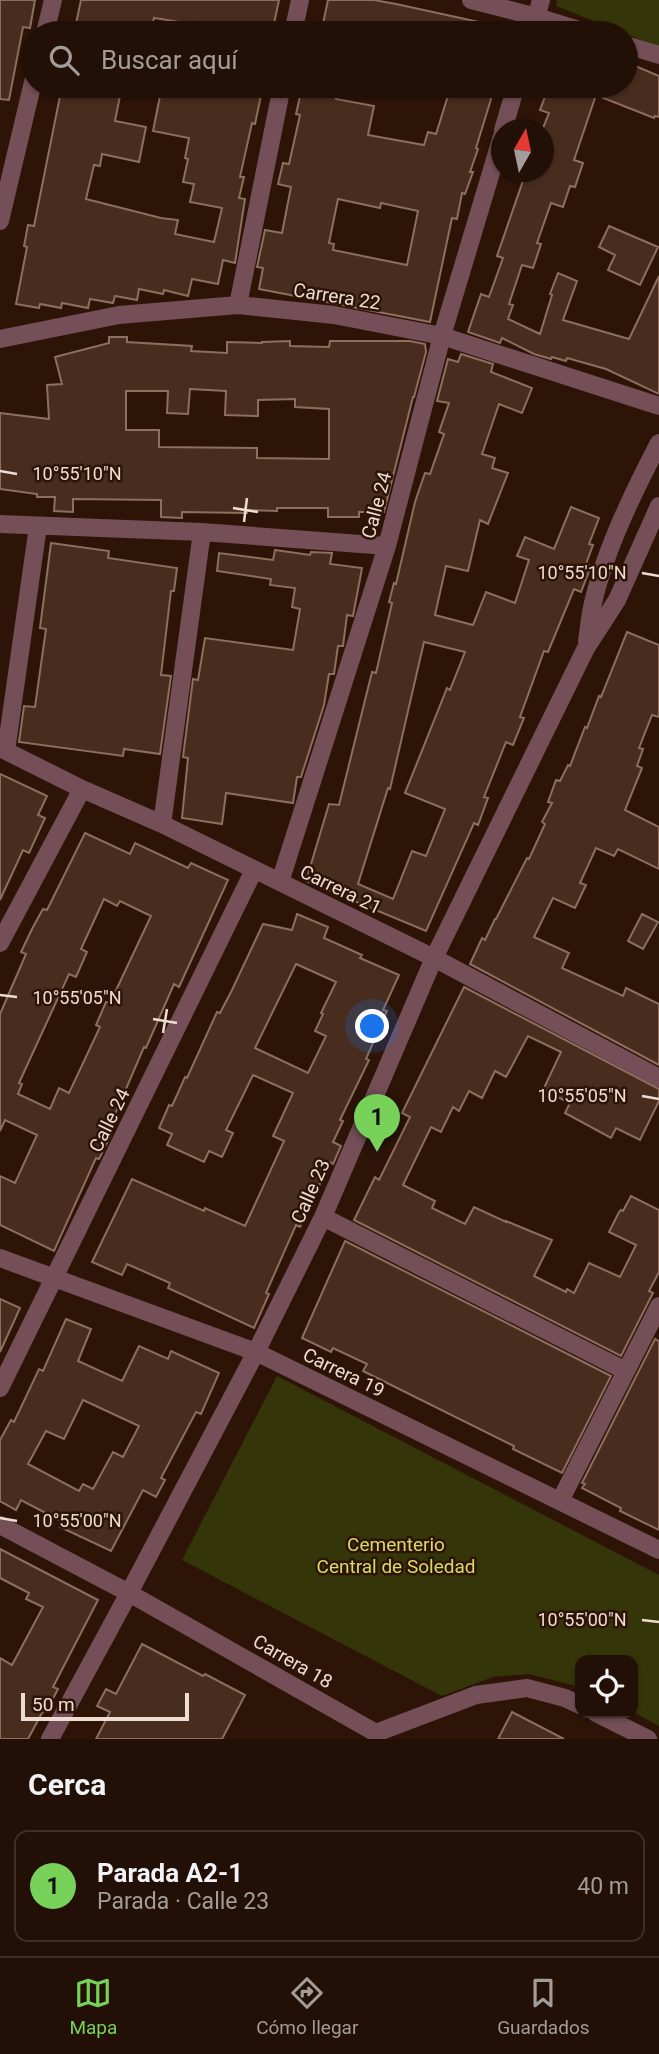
<!DOCTYPE html>
<html lang="es">
<meta charset="utf-8">
<style>
body{margin:0;font-family:Roboto,sans-serif;background:#2e1d13;color:#f1f3f6}
.controls{position:absolute;right:21px;bottom:21px;display:grid;overflow:hidden;border-radius:14px;box-shadow:0 2px 5px #0004}
.controls button{width:63px;height:63px;display:grid;place-items:center;padding:0;border:0;border-bottom:2px solid #3f2f27;background:#220f05;color:#f1f3f6;font:35px sans-serif}
.compass{position:absolute;left:491px;top:119px;width:63px;height:63px;border-radius:50%;background:#220f05;box-shadow:0 2px 5px #0004;rotate:9deg}
.scale{position:absolute;left:21px;bottom:18px;width:168px;box-sizing:border-box;padding-left:7px;border:4px solid #eedcd3;border-top:0;font-size:19px;line-height:24px;white-space:nowrap;color:#eedcd3;-webkit-text-stroke:5px #2d1407;paint-order:stroke}
.you{position:absolute;left:373px;top:1027px;width:24px;height:24px;margin:-18px;border:5px solid #fff;border-radius:50%;background:#1a73e8;box-shadow:0 0 0 10px #1a73e833}
.badge{display:grid;place-items:center;width:46px;height:46px;border-radius:50%;background:#78d259;color:#111;font-size:23px;font-weight:700}
.pin{position:absolute;translate:-50% -58px;filter:drop-shadow(0 2px 4px #0008)}
.pin::after{content:'';position:absolute;top:37px;width:24px;height:21px;background:inherit;clip-path:polygon(0 0,100% 0,50% 100%)}
.list{margin:0;padding:0;list-style:none}
h2{display:flex;justify-content:space-between;align-items:center;height:91px;margin:0;padding:0 28px;font-size:30px}
h2 small{font-size:23px;font-weight:400;color:#a29c9a}
.list li{display:grid;grid-template-columns:46px 1fr auto;gap:21px;align-items:center;box-sizing:border-box;height:112px;margin:0 14px 14px;padding:0 14px;border:2px solid #3f2f27;border-radius:14px}
.list b{display:block;font-size:26px;white-space:nowrap}
.list p{margin:0;font-size:23px;white-space:nowrap;color:#a29c9a}
.list em{font-size:23px;font-style:normal;color:#a29c9a}
.icon{flex:none;width:38px;height:38px;fill:none;stroke:currentColor;stroke-width:2;stroke-linecap:round;stroke-linejoin:round}
.map{position:relative;flex:none;width:659px;height:1739px;overflow:hidden}
.search{position:absolute;background:#220f05;box-shadow:0 2px 5px #0004;left:21px;right:21px;top:21px;height:77px;display:flex;align-items:center;gap:18px;box-sizing:border-box;padding:0 24px;border-radius:38px;color:#a29c9a;font-size:26px}
.sheet{height:217px;background:#220f05}
nav{display:flex;justify-content:space-around;align-items:center;box-sizing:border-box;height:98px;border-top:2px solid #3f2f27;background:#220f05;font-size:19px;color:#a29c9a}
nav a{display:grid;justify-items:center;gap:4px}
nav .on{color:#78d259}
.map>svg:first-child{display:block}
.green{fill:#343509}
.building{fill:#482d1f;stroke:#8d6e5f;stroke-width:2;fill-rule:evenodd}
.lines{fill:none;stroke-linecap:round;stroke-linejoin:round}
.minor{stroke:#744f57;stroke-width:18}
.ticks{fill:none;stroke:#eedcd3;stroke-width:2.5}
.labels{text-anchor:middle;stroke-width:5;stroke-linejoin:round;paint-order:stroke}
.street-label{font-size:19px;fill:#eedcd3;stroke:#2d1407}
.park-label{font-size:19px;fill:#d8dc65;stroke:#2d1407}
.ticks-label{font-size:18px;text-anchor:middle;fill:#eedcd3;stroke:#2d1407;stroke-width:5;stroke-linejoin:round;paint-order:stroke}
</style>
<div class="map">
<svg width="659" height="1739" viewBox="0 0 659 1739">
<rect width="100%" height="100%" fill="#2d1407"/>
<path class="green" d="M557 0H659V47L556 6Z
M277 1376 659 1575V1726L633 1712V1660H580V1687L529 1674 493 1677 442 1696 182 1560Z"/>
<path class="building" d="M0 0H35L30 28 23 27 9 100 0 99Z
M81 0H279L272 33H258L199 22 198 25 154 18 152 26 142 24 140 33H74Z
M328 0H374L396 4 493 25 492 33H321Z
M626 62 659 76V117L655 116 654 118 596 95 574 160 583 163 575 187 570 186 563 207 551 203 537 243 541 244 533 268 522 265 509 304 513 305 508 319 540 334 552 295 550 294 558 273 577 281 563 320 629 339 659 276V394L606 369 567 358 566 361 552 357 551 359 534 354 502 338 500 343 468 332 481 294 489 297 503 258 497 256 526 172H543V128L549 113 540 110 549 86H626Z
M62 86H122L115 121 146 127 139 162 102 154 100 166 94 165 86 199 161 218 178 220 175 234 214 242 222 208 190 202 194 184 183 182 188 159 185 158 189 138 153 131 162 86H263L255 124 252 123 240 177H244L239 198 245 199 235 263 223 260 218 284 192 279 188 296 164 290 163 294 139 289 137 300 115 296 113 303 90 299 88 308 62 303 61 308 40 304 39 308 16 304 27 247 24 246 28 225 34 226Z
M307 86H339L336 99 374 106 368 135 424 145 428 132 436 134 451 86H495L476 148 478 149 470 172H473L465 194 462 193 457 219 452 218 430 322 259 289 263 268 257 267 265 230 282 233 291 187 278 184 283 163 289 164 300 115 296 114 301 92 305 93ZM338 199 380 208 381 203 418 211 407 265 333 250 334 244 329 243Z
M609 226 658 247 640 285 608 270 615 255 599 247Z
M109 337H127V342L192 346 191 351 227 353V342L262 343V342L290 341V346L329 347 330 341H410L425 344 426 352 414 397H413L384 512H359V517H328V508H277V511L247 510V513L182 512V518L161 517V500L73 499V512L54 511 55 497H37V494L0 489V413L49 419 47 385 62 384 55 357 109 343ZM190 389 226 391 225 415 258 416V400L295 399V407L329 409V459L257 458V448L159 447V430H126V391H168L167 413 188 414Z
M461 354 493 364 491 372 532 388 522 413 499 404 482 454 495 458 492 468 508 473 488 524 480 520 468 571 446 566 435 615 473 625 486 592 515 603 529 560 517 556 525 537 554 549 571 507 599 518 589 544 593 545 586 564 591 566 581 592 574 589 548 652 544 651 520 717 524 718 513 745 506 742 484 797 488 798 478 825 474 823 426 931 306 881 329 804 339 805 372 672 376 673 392 603 389 602 394 583 396 584 415 502 425 473 430 474 444 434 439 432 449 403 437 401 448 359 458 362ZM424 642 465 652 450 690 447 688 405 793 445 809 426 856 412 851 393 899 358 884 388 788 390 789Z
M51 543 109 551 108 558 177 568 174 591H171L161 675 171 676 160 754 124 749 123 756 19 742 24 706 35 707 46 629 40 628Z
M275 550 310 555 311 552 332 553 330 564 362 568 353 616 347 615 343 646H338L334 674H329L324 705 301 777H297L293 803 226 793 222 824 182 818 188 758 183 757 193 679 198 680 205 638 293 650 300 609 292 607 295 588 270 585 271 579 217 571 219 553 273 560Z
M627 632 659 645V717L652 715 639 748 643 749 637 766 642 768 625 810 659 827V869L618 849 614 856 596 848 580 883 586 885 575 908 553 898 534 937 569 953 562 968 623 996 626 988 659 1004V1065L470 964 482 938 485 940 495 919H496L527 858 529 859 545 824 542 822 552 803 548 802 556 780 560 781 568 765 570 766 585 727 587 728 599 696 601 697Z
M0 774 47 796 38 815 45 818 29 853 23 850 0 900Z
M85 833 130 854 135 843 188 868 191 863 228 880 179 987 174 984 146 1048 144 1047 107 1133 111 1135 99 1159 96 1158 54 1251 0 1225V1176L15 1183 37 1135 5 1120 0 1131V1014L26 954 21 952 33 927 43 909 47 910ZM104 899 117 906 120 901 151 916 110 1003 106 1002 96 1025 100 1027 69 1093 59 1088 50 1109 18 1094 22 1084 19 1083 69 974 76 977 87 952 81 949Z
M297 914 328 927 324 938 362 955 360 958 399 975 383 1010 387 1011 366 1059 369 1060 340 1120 343 1121 333 1142 341 1146 333 1164 330 1162 300 1227 296 1225 266 1293 269 1294 254 1328 168 1288 170 1283 127 1264 122 1275 92 1262 132 1179 204 1211 205 1208 245 1226 284 1141 273 1136 293 1093 253 1075 226 1130 233 1133 222 1157 209 1151 204 1162 167 1145 172 1134 159 1128 169 1105 172 1106 185 1077 187 1078 217 1012 220 1013 232 990 263 924 292 930ZM296 964 336 982 321 1013 323 1014 315 1031 326 1036 308 1073 255 1048Z
M642 914 658 922 643 949 628 941Z
M464 987 659 1089V1101L640 1140 616 1128 611 1138 565 1113 570 1103 543 1090 561 1052 528 1036 506 1077 495 1071 482 1098 469 1091 459 1111 453 1107 441 1132 431 1127 403 1185 435 1201 432 1208 465 1224 474 1207 506 1222V1221L552 1240 534 1276 566 1292 567 1289 574 1293 589 1263 620 1277 636 1245 609 1232 619 1212 621 1210 623 1211 631 1196 659 1210V1272L649 1291 653 1293 621 1356 354 1220 375 1177 379 1180 410 1117 402 1113Z
M345 1241 611 1376 562 1473 513 1449 514 1446 363 1371 367 1364 333 1348 331 1352 302 1338Z
M0 1299 20 1308 0 1352Z
M66 1319 91 1329 78 1361 122 1381 139 1346 168 1359 171 1351 219 1373 201 1414 196 1412 161 1478 165 1480 156 1497 143 1490 111 1551 60 1527 63 1522 21 1500 16 1510 0 1501V1440L11 1420 14 1422 39 1369 43 1371ZM83 1400 139 1426 123 1457 113 1452 93 1489 83 1484 79 1491 28 1464 46 1431 64 1439Z
M655 1339 659 1341V1530L620 1511 621 1508 582 1488 585 1484 582 1483Z
M0 1549 98 1600 53 1687 58 1689 46 1712 43 1711 28 1739H0V1658L12 1665 43 1607 26 1599 29 1593 0 1578Z
M142 1644 203 1676 205 1674 245 1695 222 1739H96L110 1712 97 1706 106 1689 116 1694Z
M512 1712 564 1739H498Z"/>
<g class="lines">
<path class="minor" d="M471 0 537 17 589 33
M45 33 53 0
M293 33 300 0
M532 33 541 0
M626 45 659 55
M503 130 516 86
M0 221 33 82
M238 305 282 86
M0 339 119 315 238 305 334 315 442 336 659 406
M0 524 202 532 387 546
M587 641C589 628 590 615 593 603 605 550 634 491 659 443
M0 748 82 789 162 824 434 958 659 1078
M6 751 38 526
M162 824 202 532
M280 882 387 546 442 336 502 136
M0 943 82 789
M323 1217 626 1371
M0 1258 256 1352 659 1550
M0 1388 254 870
M560 1501 659 1306
M0 1525 129 1593 376 1733 476 1695 527 1688 565 1698 580 1705
M596 1713 648 1739
M50 1739 129 1593 256 1352 323 1217 434 958 586 648 617 600 659 506"/>
</g>
<path class="ticks" d="M0 471 17 474M233 508 258 512M244 522 247 498M642 573 659 576M0 995 17 997M153 1019 177 1023M163 1033 167 1009M642 1096 659 1099M0 1518 17 1521M642 1620 659 1622"/>
<g class="labels">
<g class="street-label">
<text transform="translate(337 296) rotate(9)" y="7">Carrera 22</text>
<text transform="translate(376 505) rotate(-75)" y="7">Calle 24</text>
<text transform="translate(341 889) rotate(26)" y="7">Carrera 21</text>
<text transform="translate(109 1120) rotate(-64)" y="7">Calle 24</text>
<text transform="translate(310 1191) rotate(-66)" y="7">Calle 23</text>
<text transform="translate(344 1372) rotate(26)" y="7">Carrera 19</text>
<text transform="translate(293 1661) rotate(30)" y="7">Carrera 18</text>
</g>
<g class="park-label">
<text x="396" y="1551">Cementerio<tspan x="396" dy="22">Central de Soledad</tspan></text>
</g>
</g>
<g class="ticks-label">
<text x="77" y="480">10°55'10"N</text>
<text x="582" y="579">10°55'10"N</text>
<text x="77" y="1004">10°55'05"N</text>
<text x="582" y="1102">10°55'05"N</text>
<text x="77" y="1527">10°55'00"N</text>
<text x="582" y="1626">10°55'00"N</text>
</g>
</svg>
<div class="controls">
<button><svg class="icon" aria-label="locate" viewBox="0 0 24 24"><circle cx="12" cy="12" r="6"/><path d="M12 2v4M12 18v4M2 12h4M18 12h4"/></svg></button>
</div>
<svg class="compass" viewBox="-18 -18 36 36"><path d="M0-13l5 13h-10z" fill="#e53935"/><path d="M0 13l5-13h-10z" fill="#a29c9a"/></svg>
<div class="scale">50 m</div>
<div class="you"></div>
<div class="pin badge" style="left:377px;top:1152px">1</div>
<div class="search"><svg class="icon" aria-label="search" viewBox="0 0 24 24"><circle cx="10" cy="10" r="6"/><path d="M15 15l6 6"/></svg>Buscar aquí</div>
</div>
<section class="sheet">
<h2>Cerca<small></small></h2>
<ul class="list">
<li><span class="badge">1</span><div><b>Parada A2-1</b><p>Parada · Calle 23</p></div><em>40 m</em></li>
</ul>
</section>
<nav>
<a class="on"><svg class="icon" aria-label="map" viewBox="0 0 24 24"><path d="M3 6l6-2 6 2 6-2v14l-6 2-6-2-6 2zM9 4v14M15 6v14"/></svg>Mapa</a>
<a><svg class="icon" aria-label="directions" viewBox="0 0 24 24"><path d="M12 3l9 9-9 9-9-9zM9 14v-3h6M13 9l2 2-2 2"/></svg>Cómo llegar</a>
<a><svg class="icon" aria-label="saved" viewBox="0 0 24 24"><path d="M7 4h10v16l-5-4-5 4z"/></svg>Guardados</a>
</nav>
